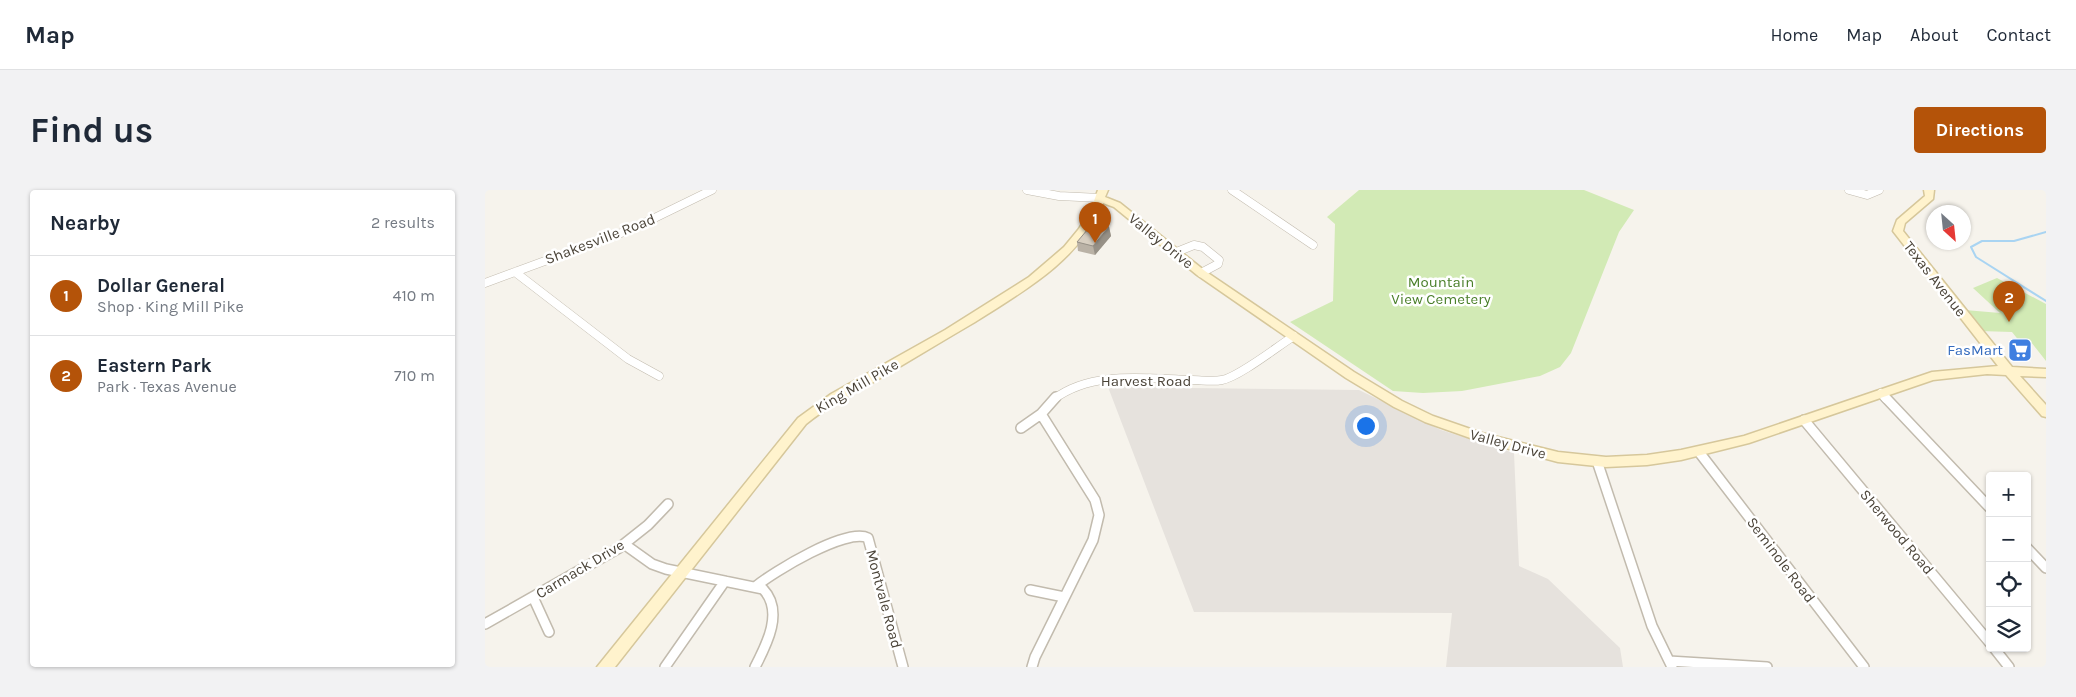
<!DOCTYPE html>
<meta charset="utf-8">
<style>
body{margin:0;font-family:Karla,sans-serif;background:#f2f2f3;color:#1f2937}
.controls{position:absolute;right:15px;bottom:15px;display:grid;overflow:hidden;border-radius:5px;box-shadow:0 1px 4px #0004}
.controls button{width:45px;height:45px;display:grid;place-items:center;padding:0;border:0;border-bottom:1px solid #e0e1e3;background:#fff;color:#1f2937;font:25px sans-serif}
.compass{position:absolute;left:1441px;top:15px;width:45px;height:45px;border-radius:50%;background:#fff;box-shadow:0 1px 4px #0004;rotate:153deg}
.you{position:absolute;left:880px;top:235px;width:18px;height:18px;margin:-12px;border:4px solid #fff;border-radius:50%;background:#1a73e8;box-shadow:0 0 0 8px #1a73e833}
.badge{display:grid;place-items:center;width:32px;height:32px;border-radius:50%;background:#b45309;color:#fff;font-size:16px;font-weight:700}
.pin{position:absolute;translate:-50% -41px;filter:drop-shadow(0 1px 2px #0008)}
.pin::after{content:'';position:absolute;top:26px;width:18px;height:15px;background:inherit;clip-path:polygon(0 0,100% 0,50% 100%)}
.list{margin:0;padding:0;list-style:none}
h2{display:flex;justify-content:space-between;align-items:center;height:65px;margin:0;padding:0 20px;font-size:21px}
h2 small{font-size:16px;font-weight:400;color:#747a83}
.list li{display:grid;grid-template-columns:32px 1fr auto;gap:15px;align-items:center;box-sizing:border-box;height:80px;padding:0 20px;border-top:1px solid #e0e1e3}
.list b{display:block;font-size:19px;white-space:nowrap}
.list p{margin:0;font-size:16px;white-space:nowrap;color:#747a83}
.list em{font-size:16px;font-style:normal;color:#747a83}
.icon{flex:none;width:28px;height:28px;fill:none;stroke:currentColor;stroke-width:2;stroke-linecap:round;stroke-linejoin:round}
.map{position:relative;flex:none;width:1561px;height:477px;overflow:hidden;border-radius:5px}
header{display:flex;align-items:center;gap:30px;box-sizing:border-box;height:70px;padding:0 25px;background:#fff;border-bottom:1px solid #e0e1e3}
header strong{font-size:24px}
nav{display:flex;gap:28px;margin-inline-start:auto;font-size:18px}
.intro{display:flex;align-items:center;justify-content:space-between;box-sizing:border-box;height:120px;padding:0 30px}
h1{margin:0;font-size:35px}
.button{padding:12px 22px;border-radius:5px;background:#b45309;color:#fff;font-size:18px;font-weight:700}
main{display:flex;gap:30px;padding:0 30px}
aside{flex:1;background:#fff;border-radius:5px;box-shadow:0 1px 4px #0004}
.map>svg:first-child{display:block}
.industrial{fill:#e6e2dd}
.green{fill:#d2eab5}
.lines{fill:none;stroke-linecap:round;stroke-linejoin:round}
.stream{stroke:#a9d4f2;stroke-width:2}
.street-far1-casing{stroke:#c2bbae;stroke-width:9}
.street-casing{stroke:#c2bbae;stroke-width:12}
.secondary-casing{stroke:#d6c79b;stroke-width:3}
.street-far1{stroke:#fff;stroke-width:8}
.street{stroke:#fff;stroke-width:9}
.secondary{fill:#fff3cd;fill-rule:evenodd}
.wall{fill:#bab2a6}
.shaded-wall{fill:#979187}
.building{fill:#d8cfc1;stroke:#979187}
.labels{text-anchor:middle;stroke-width:5;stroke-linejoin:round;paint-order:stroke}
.street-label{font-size:15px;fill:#4b4439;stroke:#fff}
.park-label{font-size:15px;fill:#4a7f2a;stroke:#fff}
.shop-label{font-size:15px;fill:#366cbe;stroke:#fff;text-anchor:end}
</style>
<header>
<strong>Map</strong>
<nav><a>Home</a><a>Map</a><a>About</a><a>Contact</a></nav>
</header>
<div class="intro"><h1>Find us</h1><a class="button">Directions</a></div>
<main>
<aside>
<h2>Nearby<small>2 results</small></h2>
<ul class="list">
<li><span class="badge">1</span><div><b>Dollar General</b><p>Shop · King Mill Pike</p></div><em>410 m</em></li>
<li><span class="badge">2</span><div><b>Eastern Park</b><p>Park · Texas Avenue</p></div><em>710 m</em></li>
</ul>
</aside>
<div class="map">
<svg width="1561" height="477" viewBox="0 0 1561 477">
<rect width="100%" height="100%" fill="#f6f3ec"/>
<path class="industrial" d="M623 197 874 200 956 240 1029 263 1034 376 1063 389 1135 458 1138 477H961L967 423 709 422Z"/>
<path class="green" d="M874 0H1099L1149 20 1134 42 1086 163 1075 177 1055 186 977 201 938 203 908 201 805 132 848 111 850 34 842 27Z
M1512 88 1561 114V171L1546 152H1535L1527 142 1494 141 1480 120 1515 123 1488 98Z"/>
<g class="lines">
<path class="stream" d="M1561 42 1529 51H1497L1486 57 1491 67 1561 111"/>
<g class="street-far1-casing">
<path id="street-far1" d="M542 0 574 6 615 8
M747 0 828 55
M1364 0 1382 5 1394 0
M689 63 709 55 718 57 734 70 733 74 716 83
M30 82 143 169 174 186
M0 93 147 39 227 0
M1396 203 1401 209
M569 209C608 180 661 189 707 190 716 190 728 192 737 190 754 187 793 156 809 146"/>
</g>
<g class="street-casing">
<path id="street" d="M1400 207 1505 318
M1319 230 1505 453
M536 238 556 224
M1214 262 1379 477
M1112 271 1167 436 1187 477
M139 354 167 374 181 379 278 399C299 421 282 454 270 477
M1542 358 1561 378
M270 397C288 382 362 337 383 348L418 477
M545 400 579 407
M48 407 64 442
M0 434 134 358 163 335 183 314
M1509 458 1524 477
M1184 471 1282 477
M180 477 240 391
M547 477 550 467 608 350 614 325 610 310 556 224 571 207"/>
</g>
<g class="secondary-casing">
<path id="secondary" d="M613 0H623L620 7 635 13 720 81 869 182 917 211 948 226 997 243 1073 262 1121 267 1162 265 1196 260 1259 246 1447 182 1513 176 1408 41 1412 30 1440 6 1439 0H1449L1448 9 1420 33 1418 41 1527 177 1561 179V187L1535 186 1561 215V227L1557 226 1521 185 1502 184 1448 190 1264 253 1196 270 1162 275 1121 277 1073 272 991 250 940 232 909 217 861 188 712 85 629 17 618 13C596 69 539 101 490 132 457 151 425 171 392 190 367 204 343 216 321 234L130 477H112L313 228 346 204 460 140 544 87 579 57 593 40 605 22Z"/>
</g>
<use href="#street-far1" class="street-far1"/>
<use href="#street" class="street"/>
<use href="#secondary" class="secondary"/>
</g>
<path class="wall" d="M624 37 626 46 610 65 593 61 592 52Z"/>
<path class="shaded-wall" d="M624 37 626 46 610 65 608 56Z"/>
<path class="building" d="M608 33 624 37 608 56 592 52Z"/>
<defs>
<g id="supermarket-square" transform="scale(1.25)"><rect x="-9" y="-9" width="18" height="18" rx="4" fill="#3f7fe0" stroke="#fff"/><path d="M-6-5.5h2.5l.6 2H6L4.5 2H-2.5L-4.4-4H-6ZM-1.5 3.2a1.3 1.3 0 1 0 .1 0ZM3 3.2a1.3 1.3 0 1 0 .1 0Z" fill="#fff"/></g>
</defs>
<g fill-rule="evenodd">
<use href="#supermarket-square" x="1535" y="160"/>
</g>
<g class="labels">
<g class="street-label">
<text transform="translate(115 49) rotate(-21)" y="5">Shakesville Road</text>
<text transform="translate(676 51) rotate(39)" y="5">Valley Drive</text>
<text transform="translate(1450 89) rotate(52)" y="5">Texas Avenue</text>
<text x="661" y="196">Harvest Road</text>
<text transform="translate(372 196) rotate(-30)" y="5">King Mill Pike</text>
<text transform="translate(1023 254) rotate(15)" y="5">Valley Drive</text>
<text transform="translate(1412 342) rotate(50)" y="5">Sherwood Road</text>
<text transform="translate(1296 370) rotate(53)" y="5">Seminole Road</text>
<text transform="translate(95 379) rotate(-31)" y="5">Carmack Drive</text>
<text transform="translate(399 409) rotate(75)" y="5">Montvale Road</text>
</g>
<g class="park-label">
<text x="956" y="97">Mountain<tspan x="956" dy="17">View Cemetery</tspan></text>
</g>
<g class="shop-label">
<text x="1518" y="165">FasMart</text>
</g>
</g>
</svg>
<div class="controls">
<button>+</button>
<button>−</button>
<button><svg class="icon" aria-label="locate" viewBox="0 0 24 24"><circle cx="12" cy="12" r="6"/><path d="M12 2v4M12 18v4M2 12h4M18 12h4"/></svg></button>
<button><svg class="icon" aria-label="layers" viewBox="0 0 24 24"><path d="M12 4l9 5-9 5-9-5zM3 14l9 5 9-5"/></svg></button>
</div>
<svg class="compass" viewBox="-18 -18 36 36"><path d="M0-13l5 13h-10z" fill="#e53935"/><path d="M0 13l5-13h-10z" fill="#747a83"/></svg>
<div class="you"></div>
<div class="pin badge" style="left:610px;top:53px">1</div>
<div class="pin badge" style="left:1524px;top:132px">2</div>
</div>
</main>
